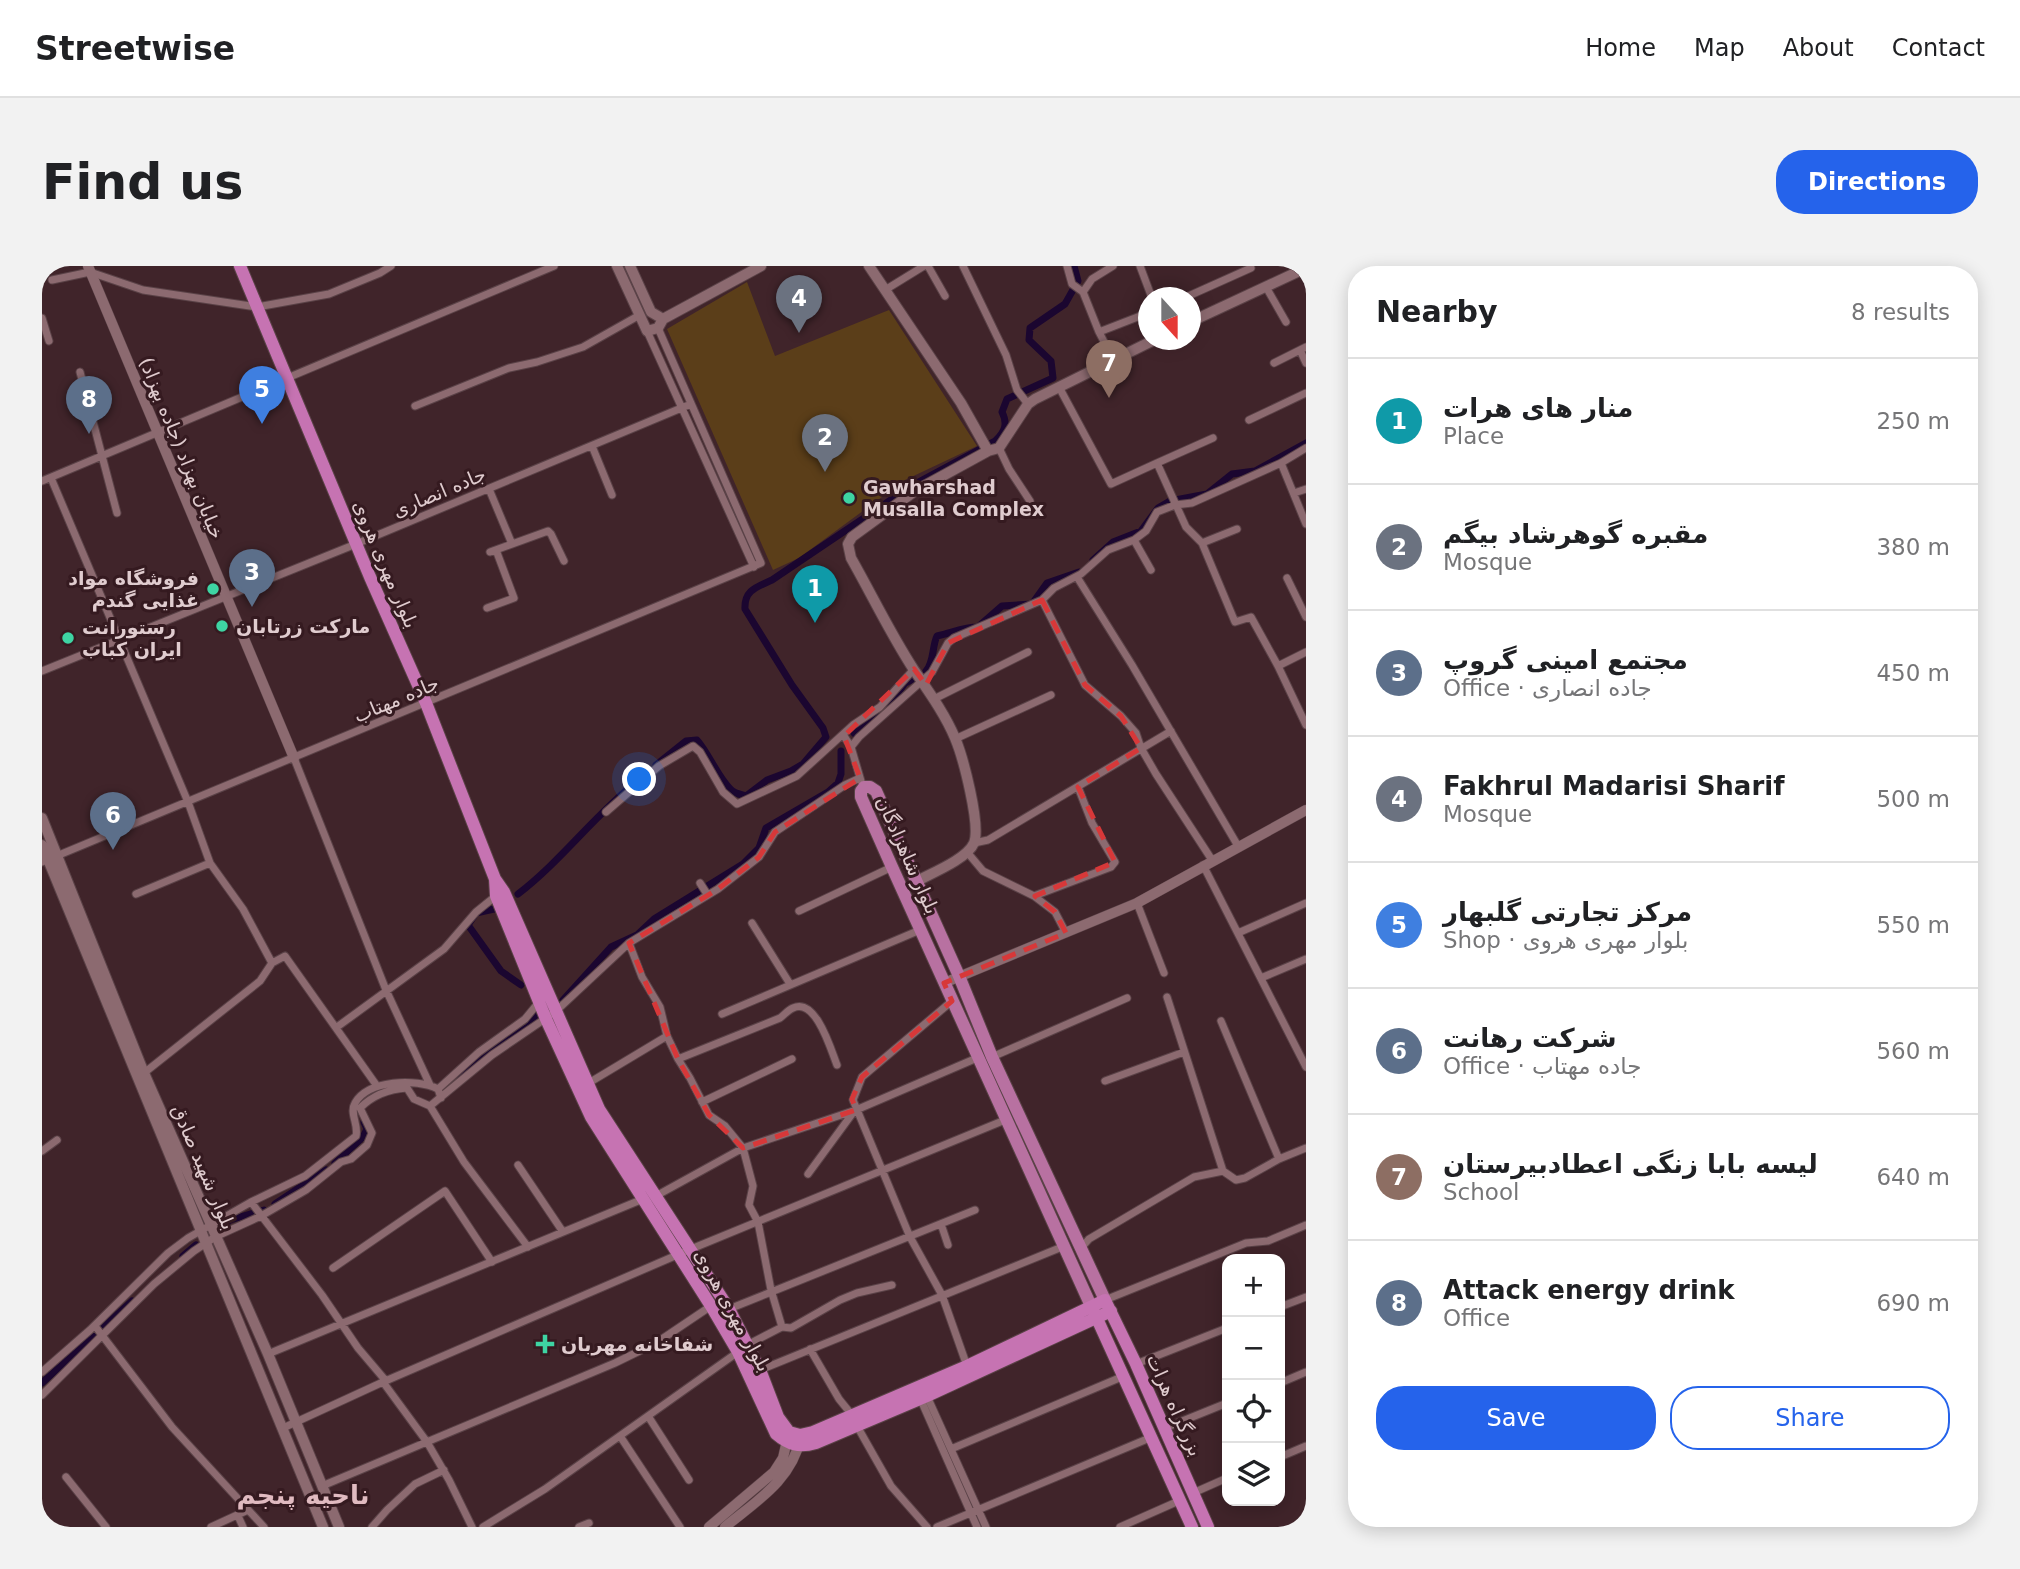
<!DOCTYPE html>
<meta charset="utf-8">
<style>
body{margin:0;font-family:"DejaVu Sans",Vazirmatn,sans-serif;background:#f2f2f2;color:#202124}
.controls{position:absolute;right:21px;bottom:21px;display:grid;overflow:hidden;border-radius:14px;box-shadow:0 4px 18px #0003}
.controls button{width:63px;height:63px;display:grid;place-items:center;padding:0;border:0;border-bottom:2px solid #e0e0e0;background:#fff;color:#202124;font:35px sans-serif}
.compass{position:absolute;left:1096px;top:21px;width:63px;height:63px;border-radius:50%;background:#fff;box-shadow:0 4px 18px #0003;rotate:159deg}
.you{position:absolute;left:598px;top:514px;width:24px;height:24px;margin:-18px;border:5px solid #fff;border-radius:50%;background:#1a73e8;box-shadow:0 0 0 10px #1a73e833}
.badge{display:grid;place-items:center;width:46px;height:46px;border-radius:50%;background:#2563eb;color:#fff;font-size:23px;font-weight:700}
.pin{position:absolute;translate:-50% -58px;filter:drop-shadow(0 2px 4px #0008)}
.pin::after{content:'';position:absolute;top:37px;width:24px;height:21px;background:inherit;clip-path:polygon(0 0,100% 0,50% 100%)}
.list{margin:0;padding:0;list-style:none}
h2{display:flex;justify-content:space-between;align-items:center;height:91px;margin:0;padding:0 28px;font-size:30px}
h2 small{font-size:23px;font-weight:400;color:#757577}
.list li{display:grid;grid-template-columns:46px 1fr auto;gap:21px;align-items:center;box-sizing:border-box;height:126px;padding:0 28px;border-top:2px solid #e0e0e0}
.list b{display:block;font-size:26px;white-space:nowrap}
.list p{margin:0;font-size:23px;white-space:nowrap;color:#757577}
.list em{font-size:23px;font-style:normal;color:#757577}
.actions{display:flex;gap:14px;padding:21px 28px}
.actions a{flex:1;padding:16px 0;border:2px solid #2563eb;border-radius:28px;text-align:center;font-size:24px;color:#2563eb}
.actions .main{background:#2563eb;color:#fff}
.icon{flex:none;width:38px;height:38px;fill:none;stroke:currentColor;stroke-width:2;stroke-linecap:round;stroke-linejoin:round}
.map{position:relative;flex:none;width:1264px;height:1261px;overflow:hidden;border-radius:28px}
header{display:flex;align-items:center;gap:42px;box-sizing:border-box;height:98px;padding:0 35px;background:#fff;border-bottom:2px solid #e0e0e0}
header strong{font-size:33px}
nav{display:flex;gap:38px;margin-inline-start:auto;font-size:24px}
.intro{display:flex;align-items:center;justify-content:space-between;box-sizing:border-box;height:168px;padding:0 42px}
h1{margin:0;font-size:49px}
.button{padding:18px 32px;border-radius:28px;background:#2563eb;color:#fff;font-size:24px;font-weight:700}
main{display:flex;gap:42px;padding:0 42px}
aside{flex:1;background:#fff;border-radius:28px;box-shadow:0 4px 18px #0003}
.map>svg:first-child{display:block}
.green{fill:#5b3e19}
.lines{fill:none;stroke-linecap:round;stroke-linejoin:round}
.canal{stroke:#1b0630;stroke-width:7}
.minor-casing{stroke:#5a4247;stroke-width:9}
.tertiary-casing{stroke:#5a4247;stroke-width:11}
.secondary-casing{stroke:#5a4247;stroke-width:12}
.primary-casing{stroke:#5a4247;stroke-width:14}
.trunk-casing{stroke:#5a4247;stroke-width:14}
.minor{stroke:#8c6a70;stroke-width:7}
.tertiary{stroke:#8c6a70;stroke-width:10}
.secondary{stroke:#8c6a70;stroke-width:10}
.primary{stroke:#b871a1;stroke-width:12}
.trunk{stroke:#c673b2;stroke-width:12}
.marked{fill:none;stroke:#d73839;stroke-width:5;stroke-dasharray:14 9;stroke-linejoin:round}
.poi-dot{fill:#3ed4a3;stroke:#351a20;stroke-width:2.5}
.labels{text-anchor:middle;stroke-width:6;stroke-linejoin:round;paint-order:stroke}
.street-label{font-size:19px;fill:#e0cccf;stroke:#351a20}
.poi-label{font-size:19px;font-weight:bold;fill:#e0cccf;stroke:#351a20;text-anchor:start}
.district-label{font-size:26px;font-weight:bold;fill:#e0bac0;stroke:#351a20}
</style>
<header>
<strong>Streetwise</strong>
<nav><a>Home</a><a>Map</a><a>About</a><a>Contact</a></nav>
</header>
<div class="intro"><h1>Find us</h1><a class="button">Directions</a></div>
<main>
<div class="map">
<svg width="1264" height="1261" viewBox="0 0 1264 1261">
<rect width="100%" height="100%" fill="#40242a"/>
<path class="green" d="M705 16 733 90 847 44 935 180 863 214 757 292 731 304 625 63Z"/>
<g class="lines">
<path class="canal" d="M1051 294 1071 276 1099 265 1116 242 1128 235 1165 228 1190 208 1213 205 1264 177
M884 405C892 397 890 380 895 370 910 367 921 361 936 361L960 340 990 338 1005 317 1037 306
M812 467 846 441 863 417 871 413
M614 499 644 475 655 474C667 487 679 518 692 526 696 528 700 529 704 530L725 514 749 505 761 498 784 471 781 462 750 419 703 343C702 324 715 321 730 314L871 219 953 175C963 166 966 158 960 146L965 133 1011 112 1009 95 987 74 988 62 1023 38 1036 15 1032 0
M476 628C519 595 551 551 594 516
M452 643 434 647 426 659 459 705 479 719
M521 734 569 681 595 669 612 653 701 598 717 582 724 562 786 526 796 517 799 508V485
M486 761 495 748
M407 822C428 796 456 776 486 761
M316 842 324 830 339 825
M293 897 321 871 325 863 322 856
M233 938 284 904
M182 958 188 954 222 944
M141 990 154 979
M0 1117 90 1035"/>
<g class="minor-casing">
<path id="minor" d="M886 0 903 30
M921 0 964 89 975 124 986 138
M1025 0 1030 18 1041 26 1057 66 1071 93
M1098 0 1110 32
M10 14 48 6 101 24 215 41 287 28 338 7 349 0
M1224 21 1244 56
M843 24 882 0
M1041 26 1050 13 1071 0
M1142 32 1209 2
M0 52 7 75
M605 65 712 301
M1057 66 1106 47
M1258 84 1264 97
M1232 97 1264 81
M38 106 75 247
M1017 121 1069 218 1115 197 1144 261 1160 277 1193 356 1209 351 1236 400 1264 459
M373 140 467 102 495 96 541 81 596 50
M1207 154 1264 127
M550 180 570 229
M957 182 967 203 988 235
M1115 197 1171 172
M1239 197 1264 258
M9 212 146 536 168 597 201 643 230 697 218 715 102 807
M0 215 512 0
M447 223 470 278
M1252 227 1264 223
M1092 274 1109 304
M1160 277 1195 263
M448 286 506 265 509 268 522 295
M1035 311 1090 399 1196 580
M1245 312 1264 351
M1000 334 1043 419 1079 450 1094 467 1099 482 1114 508 1170 594
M445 342 472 332 454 284
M1236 400 1264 386
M0 405 314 278 649 138
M892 433 986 386
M802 470 809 481 819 515
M913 473 1009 429
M809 481 817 471 890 406 906 377 912 372 1000 334 1012 322 1039 308 1066 284 1092 274 1104 265 1115 246 1133 239 1150 237 1239 197 1264 182
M252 492 344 724 388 819
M564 546 617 500 651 480 658 486 681 526 695 538 755 510 811 459 838 441 872 403
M932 577 946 574 1129 465
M925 586 941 605 992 630 1013 646 1024 667
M0 596 719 297 616 62
M1161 599 1264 801
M658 617 665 628
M94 628 168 597
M992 630 1069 601 1073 596 1050 557 1036 521
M1095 637 1122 707
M757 645 850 601
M710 657 748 718
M1196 667 1264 637
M587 677 600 711 618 741 625 770 636 793 648 812 667 849 683 860 701 882 711 920 707 939 716 956 729 1024 740 1061 749 1062 798 1034 815 1027 850 1019
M230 697 243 690 335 820
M1219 712 1264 693
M1125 731 1181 905 1194 914 1203 912 1237 893 1264 882
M910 735 820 811 811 834 868 971 900 1029 925 1100
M680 748 878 664
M1179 755 1237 893
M295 761 402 683 434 646 455 629
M950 791 1085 732
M636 793 738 752C742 749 746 744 751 742 774 731 789 784 795 799
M1063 815 1142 786
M545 818 625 770
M396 823 437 786 483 753 497 736
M660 836 750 793
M388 840 422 896 486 981
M0 885 15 874
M476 899 521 966
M766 908 813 844
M612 931 701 882 814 844 935 792
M209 936 280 1029 316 1082 344 1115
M899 958 906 979
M1040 981 1047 973 1152 911 1181 905
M291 1002 403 925 450 996
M1063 1034 1204 977 1226 975 1264 959
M1238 1041 1264 1031
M687 1043 933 944
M53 1060 130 1161 222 1261
M705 1079 740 1061
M768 1083 797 1133 810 1149
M226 1088 601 933
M1094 1098 1185 1062
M718 1104 1020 981
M0 1106 48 1064 126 987 146 972 209 936 263 910 314 870C317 859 307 847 313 837 326 814 374 812 396 823L399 832
M341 1116 385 1176 407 1214 430 1261
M1238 1117 1264 1106
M884 1128 944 1261
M0 1129 112 1018 152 985 173 971 219 950 264 924 299 896 309 893 325 879 330 867 318 842C331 829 347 823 365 822L372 833 388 840 450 789 513 746 587 677 676 623 717 591 733 566 803 519 818 512
M878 1132 935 1261
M606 1150 647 1214
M815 1160 849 1220 885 1261
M241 1162 341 1116 649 983 963 854
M1123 1162 1185 1137
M578 1170 638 1261
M909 1183 1082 1110
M1238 1191 1264 1180
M24 1211 64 1261
M280 1220 573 1097 614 1077 669 1040
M1151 1227 1185 1212
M196 1250 201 1261
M169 1261 206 1244
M330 1261 345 1244 373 1218 402 1204
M441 1261 503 1223 696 1086
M537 1261 547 1257
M895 1261 1110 1171
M1078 1261 1139 1234"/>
</g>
<g class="tertiary-casing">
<path id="tertiary" d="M46 0 252 492
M902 717 1095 637 1264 544
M667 1261 732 1206 741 1192 746 1170
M683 1261C713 1236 750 1214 758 1173"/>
</g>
<g class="secondary-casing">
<path id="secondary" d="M575 0 605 65 616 62 621 53
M588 0 609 46 621 53
M827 0 919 137 946 185
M621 53 719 0
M1148 56 1264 2
M0 552 102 807 226 1088 297 1261
M0 579 281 1261
M875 615C890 607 925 593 932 577 939 559 921 491 913 472 903 448 887 426 872 404 849 369 830 329 809 292L806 278 810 271 873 225 946 185 957 182 986 138 993 133 1112 74"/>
</g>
<g class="primary-casing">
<path id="primary" d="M1049 1040 850 601 819 531V525L822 521H828L834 525 917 710 950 791 1063 1034"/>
</g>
<g class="trunk-casing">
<path id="trunk" d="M198 0 328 311 384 437 453 613 462 626 557 843 687 1043 718 1104 736 1151 747 1166 758 1169 771 1166 925 1100 1063 1034 1094 1098 1166 1261
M453 613 454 630 504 753 549 851 669 1040 696 1086 734 1168C747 1179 757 1182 774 1177L885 1130 1069 1045
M1052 1046 1150 1261"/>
</g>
<use href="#minor" class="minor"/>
<use href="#tertiary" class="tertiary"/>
<use href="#secondary" class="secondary"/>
<use href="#primary" class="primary"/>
<use href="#trunk" class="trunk"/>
</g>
<path class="marked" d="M1000 334 1043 419 1079 450 1099 482 1036 521 1073 596 993 630 1013 646 1024 667 902 717 910 735 820 811 810 833 814 844 701 882 667 849 636 793 587 677 676 623 717 591 733 566 818 512 802 470 872 403 884 419 906 377Z"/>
<g class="poi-dot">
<circle cx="807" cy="232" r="7"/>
<circle cx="171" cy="323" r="7"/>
<circle cx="180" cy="360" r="7"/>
<circle cx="26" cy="372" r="7"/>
<path d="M499.5 1067.5h7v7h7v7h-7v7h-7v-7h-7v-7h7z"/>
</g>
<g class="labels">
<g class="street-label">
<text transform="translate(140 182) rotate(68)" y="7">خیابان بهزاد (جاده بهزاد)</text>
<text transform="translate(397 226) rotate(-23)" y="7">جاده انصاری</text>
<text transform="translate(344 298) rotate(67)" y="7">بلوار مهری هروی</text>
<text transform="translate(354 433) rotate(-23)" y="7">جاده مهتاب</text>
<text transform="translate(866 589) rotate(66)" y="7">بلوار شاهزادگان</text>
<text transform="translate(162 901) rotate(67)" y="7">بلوار شهید صادق</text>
<text transform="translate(691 1044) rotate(61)" y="7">بلوار مهری هروی</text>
<text transform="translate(1133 1139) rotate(66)" y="7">بزرگراه هرات</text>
</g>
<g class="poi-label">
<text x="821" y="228">Gawharshad<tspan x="821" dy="22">Musalla Complex</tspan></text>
<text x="157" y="319" text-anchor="end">فروشگاه مواد<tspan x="157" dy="22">غذایی گندم</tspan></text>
<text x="194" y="367">مارکت زرتابان</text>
<text x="40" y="368">رستورانت<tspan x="40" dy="22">ایران کباب</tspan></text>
<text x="519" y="1085">شفاخانه مهربان</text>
</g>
<g class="district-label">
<text x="261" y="1238">ناحیه پنجم</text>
</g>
</g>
</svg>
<div class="controls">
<button>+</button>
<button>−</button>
<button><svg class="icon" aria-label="locate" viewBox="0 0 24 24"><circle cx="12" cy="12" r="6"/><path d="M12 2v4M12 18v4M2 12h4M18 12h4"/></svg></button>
<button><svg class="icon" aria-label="layers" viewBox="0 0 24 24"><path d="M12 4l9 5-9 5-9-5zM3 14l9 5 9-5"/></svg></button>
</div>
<svg class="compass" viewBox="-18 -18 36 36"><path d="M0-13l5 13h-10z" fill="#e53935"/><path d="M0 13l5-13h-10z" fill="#757577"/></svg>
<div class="you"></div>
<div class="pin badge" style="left:773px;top:357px;background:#0f9aa8">1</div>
<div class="pin badge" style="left:783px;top:206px;background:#6b7280">2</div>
<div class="pin badge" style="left:210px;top:341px;background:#5c6f8a">3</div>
<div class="pin badge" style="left:757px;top:67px;background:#6b7280">4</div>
<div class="pin badge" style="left:220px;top:158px;background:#3f7fe0">5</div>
<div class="pin badge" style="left:71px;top:584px;background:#5c6f8a">6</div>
<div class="pin badge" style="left:1067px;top:132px;background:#8d6e63">7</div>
<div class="pin badge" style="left:47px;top:168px;background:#5c6f8a">8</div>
</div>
<aside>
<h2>Nearby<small>8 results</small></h2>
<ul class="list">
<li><span class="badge" style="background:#0f9aa8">1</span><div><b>منار های هرات</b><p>Place</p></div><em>250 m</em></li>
<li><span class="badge" style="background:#6b7280">2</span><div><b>مقبره گوهرشاد بیگم</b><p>Mosque</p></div><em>380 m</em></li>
<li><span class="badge" style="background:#5c6f8a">3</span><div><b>مجتمع امینی گروپ</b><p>Office · جاده انصاری</p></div><em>450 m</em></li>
<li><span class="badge" style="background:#6b7280">4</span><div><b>Fakhrul Madarisi Sharif</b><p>Mosque</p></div><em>500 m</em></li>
<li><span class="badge" style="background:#3f7fe0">5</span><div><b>مرکز تجارتی گلبهار</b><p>Shop · بلوار مهری هروی</p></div><em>550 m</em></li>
<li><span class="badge" style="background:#5c6f8a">6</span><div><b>شرکت رهانت</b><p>Office · جاده مهتاب</p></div><em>560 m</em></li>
<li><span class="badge" style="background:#8d6e63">7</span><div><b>لیسه بابا زنگی اعطادبیرستان</b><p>School</p></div><em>640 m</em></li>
<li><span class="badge" style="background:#5c6f8a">8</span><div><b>Attack energy drink</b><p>Office</p></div><em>690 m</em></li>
</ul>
<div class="actions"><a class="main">Save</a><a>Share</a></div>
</aside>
</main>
